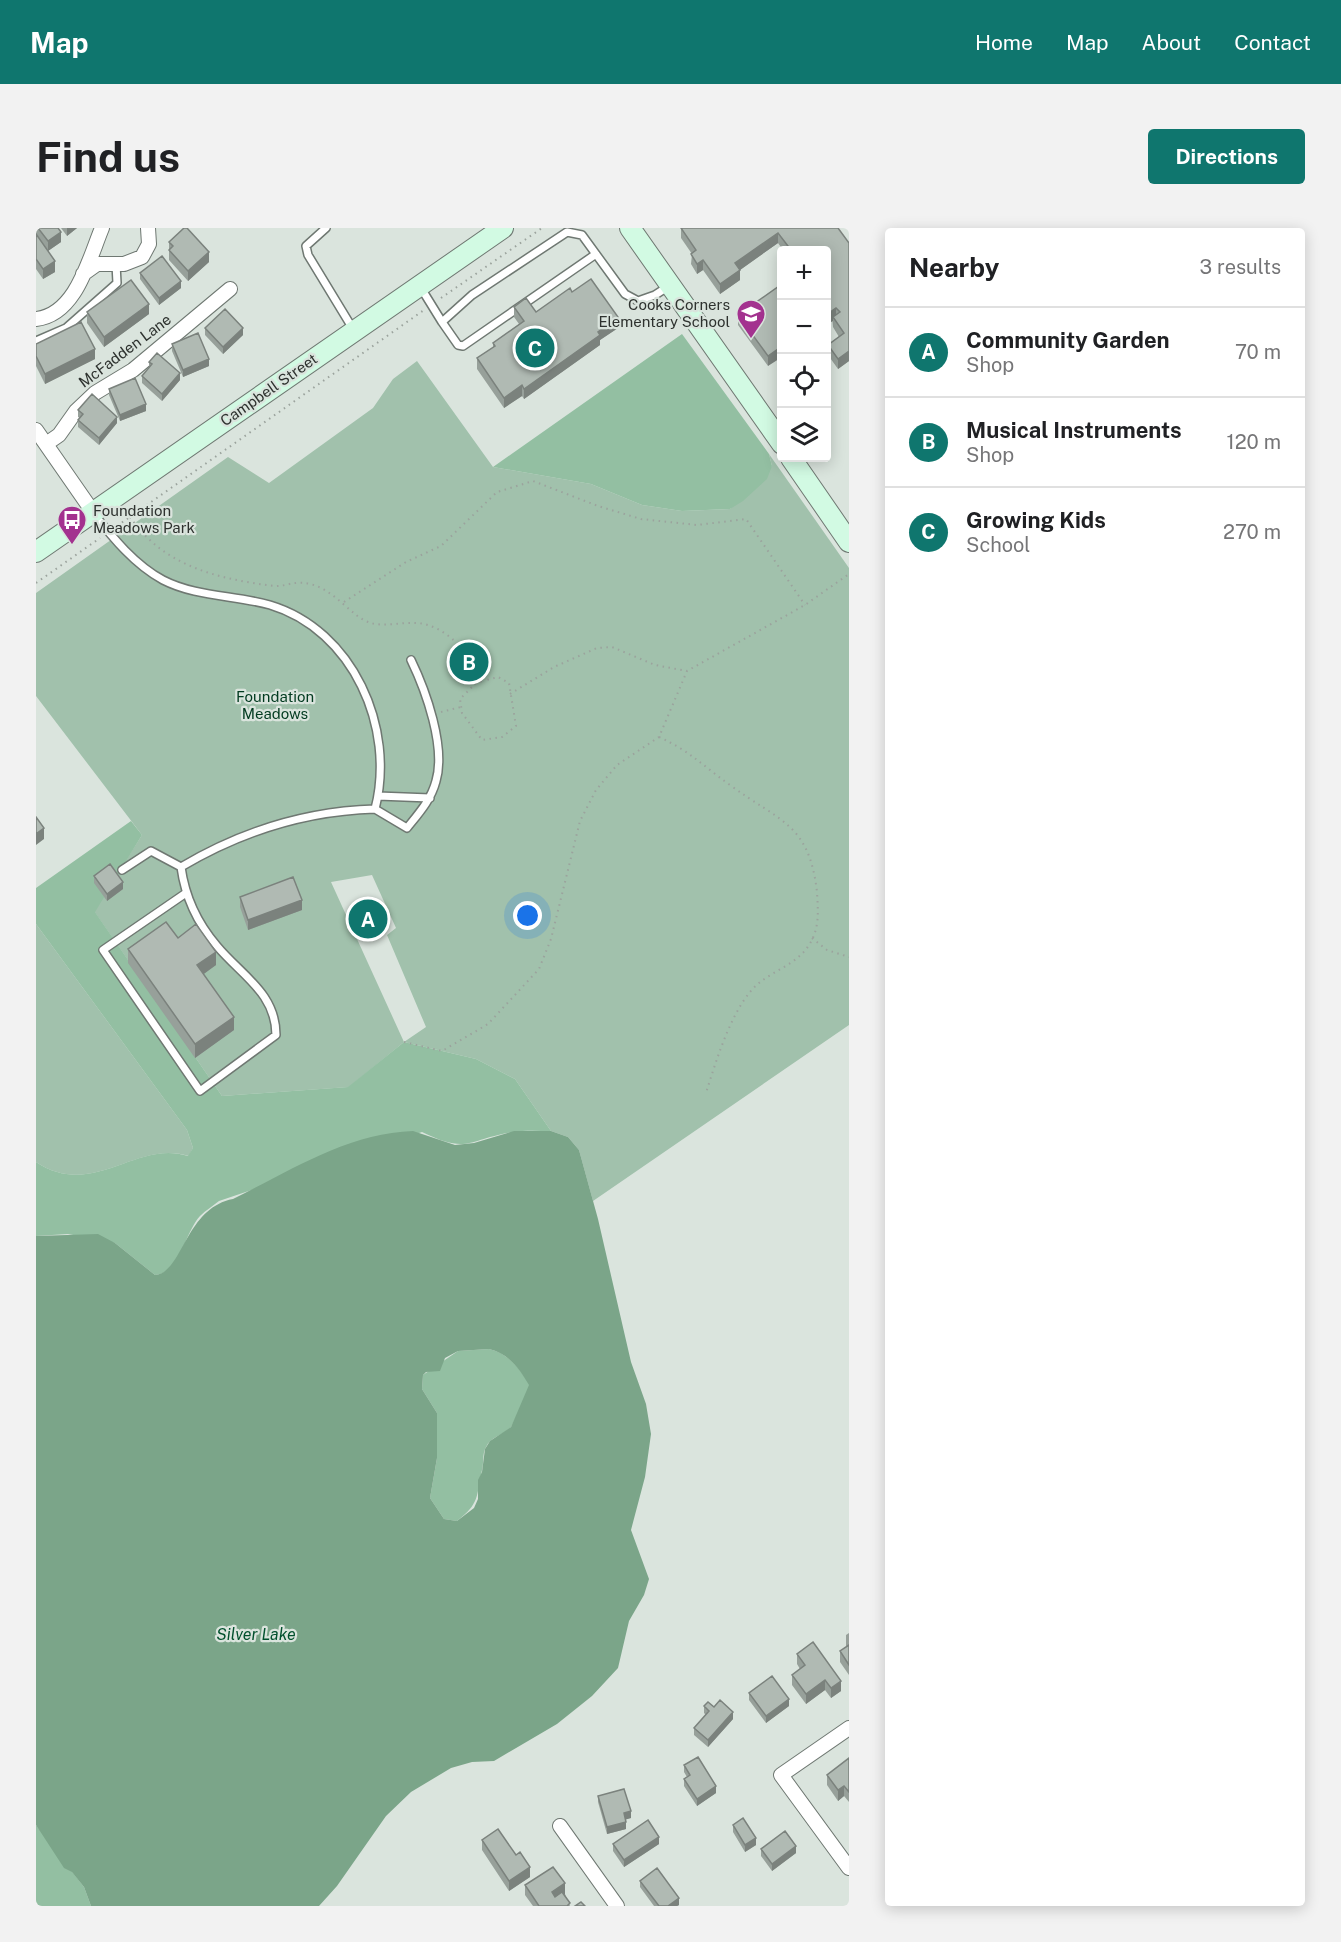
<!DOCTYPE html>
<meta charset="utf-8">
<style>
body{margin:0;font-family:"Public Sans",sans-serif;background:#f2f2f2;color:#202124}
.controls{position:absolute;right:18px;top:18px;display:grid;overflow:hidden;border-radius:6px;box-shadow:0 3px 15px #0003}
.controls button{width:54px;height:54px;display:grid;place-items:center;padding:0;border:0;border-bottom:2px solid #e0e0e0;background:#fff;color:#202124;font:30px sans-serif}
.you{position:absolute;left:492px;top:688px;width:21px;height:21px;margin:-15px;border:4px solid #fff;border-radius:50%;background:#1a73e8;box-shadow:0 0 0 9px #1a73e833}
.badge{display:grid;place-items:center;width:39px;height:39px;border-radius:50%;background:#0f766e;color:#fff;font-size:20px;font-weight:700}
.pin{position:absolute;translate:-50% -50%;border:3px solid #fff;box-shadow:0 2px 6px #0006}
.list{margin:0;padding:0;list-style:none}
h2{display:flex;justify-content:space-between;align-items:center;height:78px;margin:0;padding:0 24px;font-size:26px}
h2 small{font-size:20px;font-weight:400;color:#757577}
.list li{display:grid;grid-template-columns:39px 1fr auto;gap:18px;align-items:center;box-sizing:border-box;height:90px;padding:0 24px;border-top:2px solid #e0e0e0}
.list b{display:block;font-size:22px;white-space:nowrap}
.list p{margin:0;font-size:20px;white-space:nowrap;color:#757577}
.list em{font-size:20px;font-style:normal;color:#757577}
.icon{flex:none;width:33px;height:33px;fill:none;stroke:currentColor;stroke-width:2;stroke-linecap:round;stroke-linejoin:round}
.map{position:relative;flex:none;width:813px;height:1678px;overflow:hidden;border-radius:6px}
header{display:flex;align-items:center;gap:36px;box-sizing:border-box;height:84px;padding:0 30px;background:#0f766e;color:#fff}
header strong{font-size:28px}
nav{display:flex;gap:33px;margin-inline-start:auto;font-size:21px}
.intro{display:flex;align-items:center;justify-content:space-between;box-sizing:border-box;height:144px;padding:0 36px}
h1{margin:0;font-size:42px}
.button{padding:15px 27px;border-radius:6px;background:#0f766e;color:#fff;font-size:21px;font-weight:700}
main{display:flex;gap:36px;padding:0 36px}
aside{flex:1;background:#fff;border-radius:6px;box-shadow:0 3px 15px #0003}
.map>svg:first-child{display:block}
.green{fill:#a1c1ac;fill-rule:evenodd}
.forest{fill:#93bfa2}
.water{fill:#7ba589;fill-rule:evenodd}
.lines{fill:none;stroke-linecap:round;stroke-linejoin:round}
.lane-casing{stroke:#6f7872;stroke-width:10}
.street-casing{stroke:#6f7872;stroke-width:16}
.secondary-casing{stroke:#6f7872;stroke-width:22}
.path{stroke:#9ba39d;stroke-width:2;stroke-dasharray:1.5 4.5;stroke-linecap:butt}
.lane{stroke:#fff;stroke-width:7}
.street{stroke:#fff;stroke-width:14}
.secondary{stroke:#d2fae3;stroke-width:20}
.wall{fill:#97a09a}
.shaded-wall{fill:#7b827d}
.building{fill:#b0bab3;stroke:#7b827d;stroke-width:1.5}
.labels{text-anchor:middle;stroke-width:4.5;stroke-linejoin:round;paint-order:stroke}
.poi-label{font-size:15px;fill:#2e322f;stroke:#dae4dd;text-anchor:end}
.street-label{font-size:15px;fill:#2e322f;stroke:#dae4dd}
.park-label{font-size:15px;fill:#023b20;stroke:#dae4dd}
.water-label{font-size:16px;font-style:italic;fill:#01502d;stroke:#dae4dd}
</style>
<header>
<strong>Map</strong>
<nav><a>Home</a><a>Map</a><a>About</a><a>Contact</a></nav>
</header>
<div class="intro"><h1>Find us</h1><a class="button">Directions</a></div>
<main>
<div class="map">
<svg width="813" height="1678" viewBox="0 0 813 1678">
<rect width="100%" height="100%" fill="#dae4dd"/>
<path class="green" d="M381 133 457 239 555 256 606 277 646 283 694 281 736 238 733 226 813 340V797L557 973 543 922 532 909 515 903 479 851 440 831 368 814 313 859 186 868 58 683 106 607 0 468V365L192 229 233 255 337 180 357 151ZM336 647 360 700 351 707 390 799 368 814 295 654Z
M0 696 151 902 157 920 153 928C100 911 57 972 0 934Z"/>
<path class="forest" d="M646 106 733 226 736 238 731 251 707 273 694 281 646 283 606 277 555 256 457 239Z
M95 593 106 607 59 684 186 868 312 859 368 814 440 831 479 851 515 903C503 903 489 902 477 904 432 911 433 927 386 904L183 973C177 978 170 982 164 988 149 1004 144 1045 119 1047L79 1015 32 1006 0 1008V934C57 972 100 911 152 928L157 920 151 902 0 696V660Z
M453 1121C472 1125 483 1140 494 1157 492 1163 478 1195 475 1199 467 1207 454 1209 450 1219 446 1226 448 1235 446 1242 440 1269 444 1275 421 1293L408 1291 394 1270 401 1230V1185L386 1161 387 1147 422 1123Z
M0 1597 48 1659 55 1678H0Z"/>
<path class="water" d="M377 903 419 917 438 915 478 903H515L532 909 543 922 562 991 595 1134 610 1176 615 1206 609 1249 595 1302 613 1351 608 1367 593 1393 582 1440 556 1468 521 1496 458 1533 436 1534 415 1540 375 1564 350 1588 301 1658 283 1678H55L48 1659 36 1644 28 1640 0 1597V1008L62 1006 79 1015 119 1047C147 1045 149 980 197 971 254 943 312 905 377 903ZM453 1121C472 1125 483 1140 493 1157L475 1199 454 1213 449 1221 446 1244 442 1252V1271L438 1280 421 1293 408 1291 394 1270 401 1230V1185L386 1161 387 1147 390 1144 404 1143 409 1130 422 1123Z"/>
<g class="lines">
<g class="lane-casing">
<path id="lane" d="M290 0 270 18 272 27 317 101
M560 26 427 118 422 117 406 94 436 67 531 4 546 7 589 66 602 73 619 67 633 58
M385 60 406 94
M0 113 30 100 81 55 80 36
M58 286C77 310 99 337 127 352 160 369 199 367 234 377 317 402 360 500 339 581 270 583 204 604 145 639 149 668 162 696 181 718 205 747 240 765 240 807L164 863 67 722 150 665
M342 568 394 570
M339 581 371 600C383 585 395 572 400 553 410 519 390 463 375 432
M86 642 115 623 145 639"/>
</g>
<g class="street-casing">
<path id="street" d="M47 46 61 36H88L106 29 113 16 112 0
M0 91C40 87 53 31 66 0
M0 202 57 284
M10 216 23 207 40 183 59 165 97 142 194 61
M813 1500 745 1547 813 1640
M524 1598 581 1678"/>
</g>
<g class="secondary-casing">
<path id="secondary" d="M594 0 746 216
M755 230 813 314
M0 324 467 0"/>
</g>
<path class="path" d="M405 70 506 0
M94 289C127 338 182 351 238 358 249 359 258 352 274 356 300 362 316 390 335 395 349 399 366 394 380 395 409 396 438 428 447 453L441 454 424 471 426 485 446 512 466 509 480 498 473 455 462 449 447 453
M81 298 388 82
M0 355 64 310
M308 374 370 334 405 318 461 264 497 253 562 278 605 291 661 297 710 291 769 377
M474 466 518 439 561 420 576 419 619 437 651 443 769 377 813 346
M405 484 425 479
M623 509C654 523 667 538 694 557 744 594 773 595 781 664 782 683 784 700 773 717 762 735 739 742 723 755 697 776 680 833 670 865
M776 710 791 722 813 729
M368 814 406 823 452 796 503 741 515 711 544 593 560 562 581 537 623 509 651 443"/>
<use href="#lane" class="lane"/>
<use href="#street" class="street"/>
<use href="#secondary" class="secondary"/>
</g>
<path class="wall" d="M0 0H22L25 14 12 23 19 44 7 51 0 41Z
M25 0H41L31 8Z
M645 0H802L813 133 802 141 792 127V117L803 109 797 99 790 22H747L742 15 704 42V52L684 66 667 42 661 46 655 36 656 26 645 10Z
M133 14 173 34 152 53 133 32Z
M104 45 145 60 123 77 104 51Z
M746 56 732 138 702 97V87Z
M536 64 582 100 564 112V117L488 171 486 168 468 180 441 141V130L457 119V115L483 96 478 89V79L500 84Z
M51 84 113 86 68 119 51 95Z
M169 100 207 107 187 126 169 107Z
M0 116 59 131 9 156 0 138Z
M136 116 173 138 147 149 136 123Z
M113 134 144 152 126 173 106 155V148L113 140Z
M73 161 110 183 84 193 73 167Z
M42 182 81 195 63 217 42 199V192L44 190 42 189Z
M58 648 87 661 71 673 58 655Z
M204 669 266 682 212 702 204 679Z
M142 710 180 737 167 746 198 802 159 830 92 735V721Z
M813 1405V1447L804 1434V1423L811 1419 810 1418V1407Z
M761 1426 805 1463 795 1470 789 1462 770 1476 756 1457V1447L764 1441 761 1436Z
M713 1465 753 1478 730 1495 713 1472Z
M668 1478 678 1479 697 1491 672 1519 658 1507V1500L670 1487 668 1485Z
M813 1530V1574L808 1568 802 1573 791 1557V1547Z
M648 1537 680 1565 661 1578 648 1558V1551L651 1549 648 1544Z
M562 1568 595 1590 589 1591 590 1601 571 1606 562 1574Z
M697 1597 720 1617 709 1624 697 1604Z
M446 1612 480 1627 494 1649 473 1663 446 1622Z
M577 1616H623L588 1639 577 1623Z
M725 1621 760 1625 736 1643 725 1628Z
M604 1653 643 1677 641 1678H618L604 1659Z
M489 1657 529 1666 534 1678H497L489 1667Z"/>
<path class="shaded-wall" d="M31 0H41L31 8Z
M25 4V14L12 23V13Z
M742 5V15L704 42V52L684 66V56L699 35Z
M173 24V34L152 53V43Z
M667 32V42L661 46V36Z
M19 33V44L7 51V41Z
M145 53V60L123 77V70Z
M113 76V86L68 119V109Z
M800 80V90L797 89V93L790 97V87Z
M582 89V100L564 112V117L488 171V161L562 104Z
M207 100V107L187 126V119Z
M746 118V129L732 138V128Z
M59 121V131L9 156V146Z
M813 123V133L802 141V131Z
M173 131V138L147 149V142Z
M144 145V152L126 173V166Z
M486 157V168L468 180V170Z
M110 176V183L84 193V187Z
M81 189V195L63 217V210Z
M8 600V611L0 617V606Z
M87 654V661L71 673V666Z
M266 672V682L212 702V692Z
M180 724V737L161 751V737Z
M198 789V802L159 830V816Z
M789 1452V1462L770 1476V1466Z
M805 1453V1463L795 1470V1460Z
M753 1471V1478L730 1495V1488Z
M697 1484V1491L672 1519V1512Z
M680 1558V1565L661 1578V1571Z
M808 1558V1568L802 1573V1562Z
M595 1583V1590L588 1592V1585Z
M590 1594V1601L571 1606V1599Z
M623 1609V1616L588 1639V1632Z
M720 1610V1617L709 1624V1617Z
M760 1618V1625L736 1643V1636Z
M494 1639V1649L473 1663V1653Z
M529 1655V1666L516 1674V1664Z
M643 1670V1677L641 1678H632Z"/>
<path class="building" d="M2 0H22L25 4 12 13Z
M148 0H151L173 24 152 43 133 22 137 18 133 14Z
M645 0H802L813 15V123L802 131 792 117 808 105 797 89 804 84 800 80 790 87V22H755L742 5 699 35 704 42 684 56 667 32 661 36 655 26 660 22Z
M0 6 19 33 7 41 0 31Z
M126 28 145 53 123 70 104 45Z
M555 51 582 89 562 104 564 107 488 161 486 157 468 170 441 130 459 118 457 115 488 93 478 79 490 70 500 84 534 60 536 64Z
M95 52 113 76 68 109 51 84Z
M746 56V118L732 128 702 87Z
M189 81 207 100 187 119 169 100Z
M45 94 59 121 9 146 0 128V116Z
M162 105 173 131 147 142 136 116Z
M121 125 144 145 126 166 106 148 116 136 113 134Z
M99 150 110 176 84 187 73 161Z
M56 166 81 189 63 210 42 192 47 186 42 182Z
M0 589 8 600 0 606Z
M74 636 87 654 71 666 58 648Z
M257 649 266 672 212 692 204 669Z
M130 694 142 710 160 696 180 724 161 737 198 789 159 816 92 721Z
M777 1414 805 1453 795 1460 789 1452 770 1466 756 1447 769 1437 761 1426Z
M813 1417V1437L804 1423Z
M736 1448 753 1471 730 1488 713 1465Z
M684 1472 697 1484 672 1512 658 1500 673 1483 668 1478 672 1474 678 1479Z
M662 1529 680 1558 661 1571 648 1551 654 1547 648 1537Z
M813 1530V1564L808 1558 802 1562 791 1547Z
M588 1561 595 1583 588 1585 590 1594 571 1599 562 1568Z
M707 1590 720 1610 709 1617 697 1597Z
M612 1592 623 1609 588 1632 577 1616Z
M462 1601 480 1627 484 1624 494 1639 473 1653 446 1612Z
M749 1603 760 1618 736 1636 725 1621Z
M517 1639 529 1655 516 1664 519 1669 526 1664 534 1675 531 1678H503L489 1657Z
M621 1640 643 1670 632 1678H623L604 1653Z
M545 1674 549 1678H539Z"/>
<defs>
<g id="school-pin" transform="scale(1.5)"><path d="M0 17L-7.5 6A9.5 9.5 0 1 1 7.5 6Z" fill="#a3328f" stroke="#dae4dd"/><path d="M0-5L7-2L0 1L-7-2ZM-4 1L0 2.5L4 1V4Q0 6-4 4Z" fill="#fff"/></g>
<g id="bus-pin" transform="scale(1.5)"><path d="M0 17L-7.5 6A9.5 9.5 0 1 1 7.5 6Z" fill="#a3328f" stroke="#dae4dd"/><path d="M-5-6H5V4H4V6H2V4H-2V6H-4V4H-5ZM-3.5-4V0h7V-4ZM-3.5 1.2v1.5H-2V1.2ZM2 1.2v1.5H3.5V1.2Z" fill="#fff"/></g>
</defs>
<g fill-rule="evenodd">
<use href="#school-pin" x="715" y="86"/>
<use href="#bus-pin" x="36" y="292"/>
</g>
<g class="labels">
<g class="poi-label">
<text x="694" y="82">Cooks Corners<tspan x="694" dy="17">Elementary School</tspan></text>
<text x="57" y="288" text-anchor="start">Foundation<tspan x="57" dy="17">Meadows Park</tspan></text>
</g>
<g class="street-label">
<text transform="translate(89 123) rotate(-37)" y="5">McFadden Lane</text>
<text transform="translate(233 162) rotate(-35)" y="5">Campbell Street</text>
</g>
<g class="park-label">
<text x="239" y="474">Foundation<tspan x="239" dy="17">Meadows</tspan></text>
</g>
<g class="water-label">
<text x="220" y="1412">Silver Lake</text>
</g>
</g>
</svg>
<div class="controls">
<button>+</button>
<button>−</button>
<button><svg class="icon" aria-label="locate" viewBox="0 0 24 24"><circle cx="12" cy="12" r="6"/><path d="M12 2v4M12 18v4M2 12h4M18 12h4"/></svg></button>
<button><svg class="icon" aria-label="layers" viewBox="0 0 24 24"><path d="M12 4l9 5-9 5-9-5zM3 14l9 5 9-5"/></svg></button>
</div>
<div class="you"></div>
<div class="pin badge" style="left:332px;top:691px">A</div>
<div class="pin badge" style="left:433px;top:434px">B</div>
<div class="pin badge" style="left:499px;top:120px">C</div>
</div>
<aside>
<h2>Nearby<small>3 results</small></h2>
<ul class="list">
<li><span class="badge">A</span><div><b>Community Garden</b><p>Shop</p></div><em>70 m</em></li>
<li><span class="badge">B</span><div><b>Musical Instruments</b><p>Shop</p></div><em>120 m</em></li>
<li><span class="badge">C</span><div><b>Growing Kids</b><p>School</p></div><em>270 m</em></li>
</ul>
</aside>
</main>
